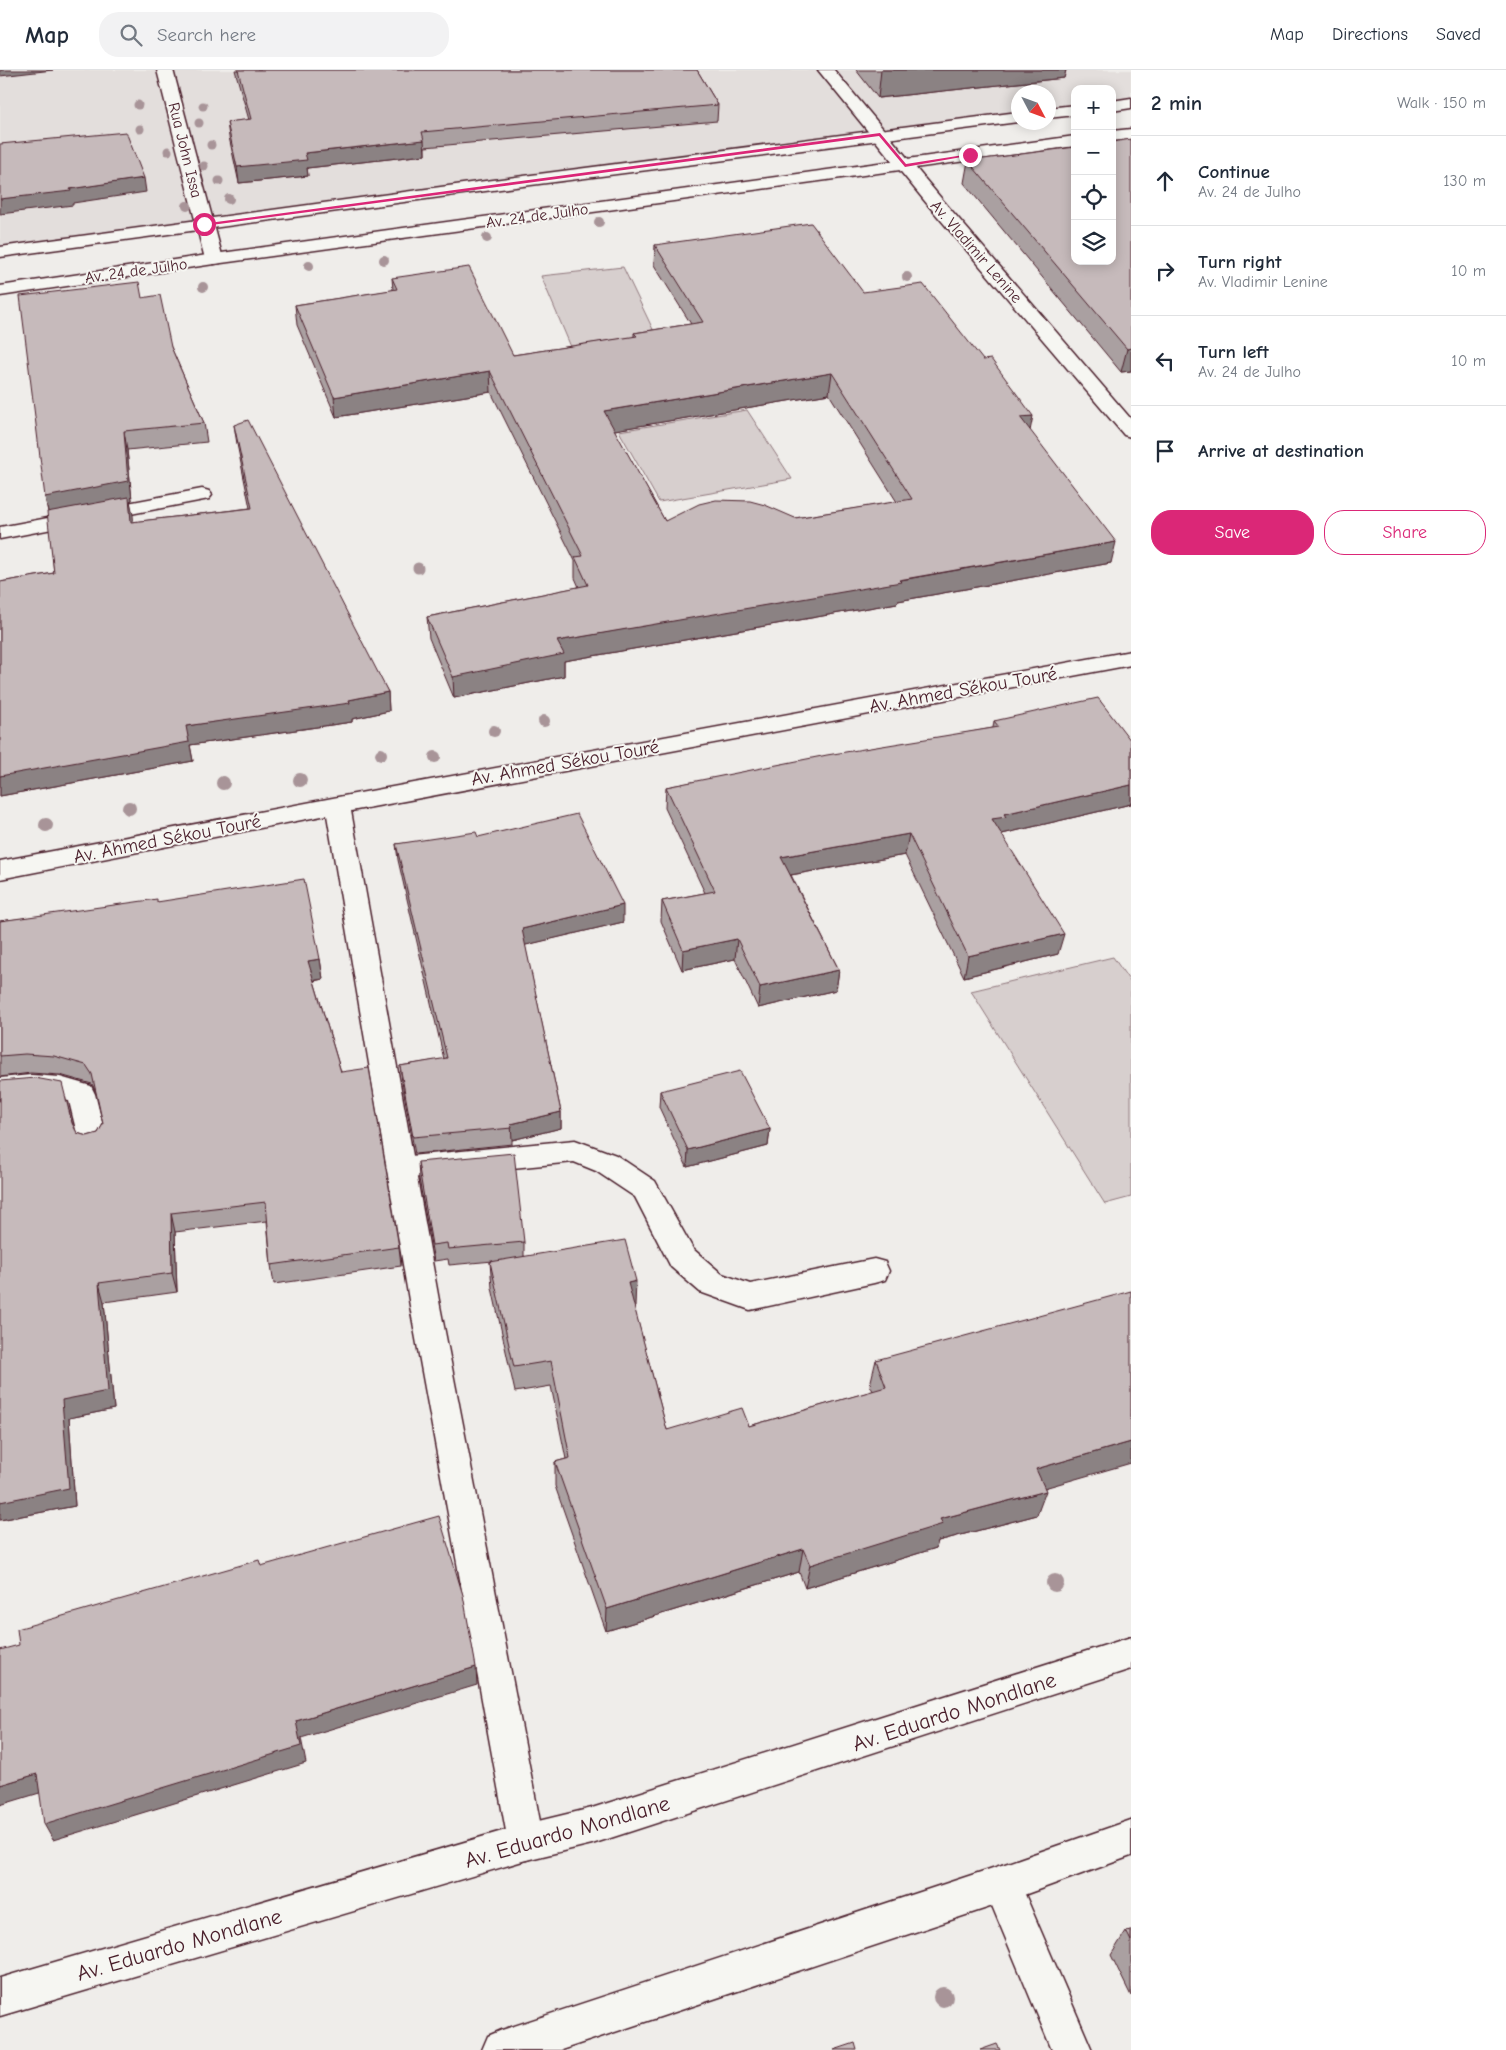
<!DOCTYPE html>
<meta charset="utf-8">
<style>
body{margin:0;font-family:"Comic Neue",sans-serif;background:#f2f2f3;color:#1f2937}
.controls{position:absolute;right:15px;top:15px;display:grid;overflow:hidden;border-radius:10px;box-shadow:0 2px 12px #0003}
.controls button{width:45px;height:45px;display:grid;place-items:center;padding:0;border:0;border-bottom:1px solid #e0e1e3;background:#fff;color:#1f2937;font:25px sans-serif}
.compass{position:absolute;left:1011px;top:15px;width:45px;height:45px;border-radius:50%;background:#fff;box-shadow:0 2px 12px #0003;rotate:131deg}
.stop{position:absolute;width:15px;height:15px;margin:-11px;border:4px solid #db2777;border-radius:50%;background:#fff}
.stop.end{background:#db2777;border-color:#fff;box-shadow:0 1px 5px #0008}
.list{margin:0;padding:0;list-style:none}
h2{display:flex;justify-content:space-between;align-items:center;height:65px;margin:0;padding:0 20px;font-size:21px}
h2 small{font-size:16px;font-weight:400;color:#747a83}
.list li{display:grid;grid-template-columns:32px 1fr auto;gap:15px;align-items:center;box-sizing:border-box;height:90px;padding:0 20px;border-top:1px solid #e0e1e3}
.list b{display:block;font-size:19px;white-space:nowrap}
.list p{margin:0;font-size:16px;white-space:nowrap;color:#747a83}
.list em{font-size:16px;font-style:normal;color:#747a83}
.actions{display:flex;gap:10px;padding:15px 20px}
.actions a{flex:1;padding:11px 0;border:1px solid #db2777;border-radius:20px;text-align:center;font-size:18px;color:#db2777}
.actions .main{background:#db2777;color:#fff}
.icon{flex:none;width:28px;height:28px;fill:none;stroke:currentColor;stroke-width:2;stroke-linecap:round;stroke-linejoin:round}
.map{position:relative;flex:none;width:1131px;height:1980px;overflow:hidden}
header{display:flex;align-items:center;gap:30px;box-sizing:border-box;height:70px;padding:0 25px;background:#fff;border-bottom:1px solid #e0e1e3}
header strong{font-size:24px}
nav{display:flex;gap:28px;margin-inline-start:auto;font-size:18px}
.search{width:350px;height:45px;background:#f2f2f3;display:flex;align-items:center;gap:12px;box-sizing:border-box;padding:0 18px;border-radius:20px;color:#747a83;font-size:19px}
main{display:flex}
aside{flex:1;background:#fff}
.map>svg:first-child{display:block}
.built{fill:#e3dedc}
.green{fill:#d7cfce;stroke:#90777c}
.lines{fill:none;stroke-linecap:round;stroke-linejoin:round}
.service-casing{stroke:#4a1f2b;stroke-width:3}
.minor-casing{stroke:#4a1f2b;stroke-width:3}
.secondary-casing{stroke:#4a1f2b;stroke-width:3}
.primary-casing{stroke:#4a1f2b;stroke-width:3}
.service{fill:#f6f6f2;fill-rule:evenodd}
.minor{fill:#f6f6f2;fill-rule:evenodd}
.secondary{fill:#f6f6f2;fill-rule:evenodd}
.primary{fill:#f6f6f2;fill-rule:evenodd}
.tree{fill:#a89498}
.wall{fill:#aaa0a1;stroke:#4a1f2b;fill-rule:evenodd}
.shaded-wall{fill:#8b8283;stroke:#4a1f2b}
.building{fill:#c6babb;stroke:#4a1f2b;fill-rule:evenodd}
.route{fill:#db2777}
.labels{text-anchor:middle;stroke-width:4;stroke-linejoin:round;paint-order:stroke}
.far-street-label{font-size:16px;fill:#4a1f2b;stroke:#f6f6f2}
.street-label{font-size:19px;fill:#4a1f2b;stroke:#f6f6f2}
.near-street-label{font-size:22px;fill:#4a1f2b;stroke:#f6f6f2}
</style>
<header>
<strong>Map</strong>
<div class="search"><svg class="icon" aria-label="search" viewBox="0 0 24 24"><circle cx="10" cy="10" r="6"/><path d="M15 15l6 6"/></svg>Search here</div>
<nav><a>Map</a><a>Directions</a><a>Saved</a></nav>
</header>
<main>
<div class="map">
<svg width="1131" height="1980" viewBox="0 0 1131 1980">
<rect width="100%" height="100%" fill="#efedea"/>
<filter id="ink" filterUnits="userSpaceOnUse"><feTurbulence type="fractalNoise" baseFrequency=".02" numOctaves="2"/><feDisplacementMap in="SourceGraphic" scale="10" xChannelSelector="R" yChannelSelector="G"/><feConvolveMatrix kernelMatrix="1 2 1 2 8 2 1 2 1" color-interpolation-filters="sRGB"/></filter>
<g filter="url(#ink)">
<path class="built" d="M0 0H1131V31L1112 34V19H1075V39L1049 42 1048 22H1018V46L0 186Z"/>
<path class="green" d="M623 197 660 274 574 284 541 206Z
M747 340 792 409 659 432 619 361Z
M1113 887 1131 913V1127L1105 1134 971 921Z"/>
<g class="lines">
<g class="service-casing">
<path id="service" d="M202 419 209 421 212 425 209 429 0 469V457Z
M31 1005 60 1007 91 1016 95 1024 107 1072 103 1080 93 1083 83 1080 79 1072 69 1031 41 1026 0 1030V1008Z
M575 1070 616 1085 655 1111 693 1179 722 1204 750 1214 874 1189 885 1192 889 1201 885 1210 874 1213 750 1240 700 1222 671 1197 635 1127 596 1101 574 1092 400 1109 390 1106 386 1098 390 1090 400 1087Z"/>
</g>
<g class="minor-casing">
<path id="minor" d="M157 0H173L223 189 220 193 214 194 208 193 205 189Z
M1131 581V595L351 741 440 1236 544 1772 539 1785 526 1790 513 1785 508 1772 410 1236 327 745 0 809V791L338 727Z
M1002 1795 1015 1801 1092 1980H1052L983 1814 989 1801Z"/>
</g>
<g class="secondary-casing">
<path id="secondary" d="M818 0H834L940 127 1131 349V367L1124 365 928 135Z"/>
</g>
<g class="primary-casing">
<path id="primary" d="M1131 28V38L1112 41V31Z
M1075 35V45L1048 48V38Z
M1018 42V52L470 123 0 187V177L470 113Z
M1131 59V69L1112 71V61Z
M1075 66V76L214 194 0 226V216L214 184Z
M1131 1567V1599L592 1774 526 1790 0 1946V1908L526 1754 592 1738Z
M1131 1750V1786L1002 1833 561 1980H482L488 1966 502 1960 1002 1795Z"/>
</g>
<use href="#service" class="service"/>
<use href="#minor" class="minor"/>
<use href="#secondary" class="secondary"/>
<use href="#primary" class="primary"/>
</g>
<g class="tree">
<circle cx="138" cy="35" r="4.5"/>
<circle cx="203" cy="36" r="4.5"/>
<circle cx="199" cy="53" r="4.5"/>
<circle cx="140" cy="59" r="4.5"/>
<circle cx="211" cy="75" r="4.5"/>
<circle cx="168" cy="81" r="4.5"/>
<circle cx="204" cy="96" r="4.5"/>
<circle cx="219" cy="111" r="4.5"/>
<circle cx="229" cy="129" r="5"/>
<circle cx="187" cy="136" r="5"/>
<circle cx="599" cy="152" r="5"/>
<circle cx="487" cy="168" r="5"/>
<circle cx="384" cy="190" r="5"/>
<circle cx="309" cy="196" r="5"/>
<circle cx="907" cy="207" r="5"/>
<circle cx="203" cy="217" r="5"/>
<circle cx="418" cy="498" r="5.5"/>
<circle cx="544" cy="651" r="6"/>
<circle cx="494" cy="661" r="6"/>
<circle cx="381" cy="684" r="6"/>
<circle cx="435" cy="687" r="6"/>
<circle cx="300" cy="710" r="7"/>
<circle cx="223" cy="713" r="7"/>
<circle cx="129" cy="738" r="7"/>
<circle cx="46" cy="755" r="7"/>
<circle cx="1055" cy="1513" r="9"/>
<circle cx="943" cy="1927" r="10"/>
</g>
<path class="wall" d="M235 0H697L718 35 717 51 425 77V85L307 98 308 106 239 113 229 67 227 52 249 50Z
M856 0H1066L1064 8 878 28Z
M968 91 1112 191 1131 301 1121 302 964 113Z
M655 175 863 222 1030 361 1111 493 898 531 897 533 564 591V606L454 628 429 568 427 547 579 517 575 508V491L491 322 336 347 297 255 295 235 393 220 392 208 513 285 634 267V263L691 254 654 195ZM829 324 897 432 795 448 665 451 614 360Z
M142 228 171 277 204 353 207 372 127 380 132 430 130 431 133 452 250 438 237 374 234 355 388 622 389 641 352 649V652L190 675 193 691 0 726V511V512L54 503 48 442 45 427Z
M994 651 1131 671V734L1002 764V765L1058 884 964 907 905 785 791 805 839 900 836 920 758 938 735 889 682 900 661 851 662 831 705 823 665 738 666 717 993 658Z
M478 767 623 852 525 875 561 1042V1058L512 1070V1074L415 1084 402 1012 400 996 444 989 398 790 396 774Z
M158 832 320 889 323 909 314 911 341 1002 399 1177 401 1196 274 1214 271 1195 267 1151 175 1162 177 1222 104 1232 114 1339 69 1348 75 1436 0 1450 67 1033 73 1056 77 1063 87 1066 98 1063 103 1054 96 1022 92 1014 60 1005 31 1003 0 1007V851Z
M660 1021 770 1059 768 1076 687 1097 659 1037Z
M418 1092 524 1172V1186L635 1237H634L667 1360 749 1356 873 1321 870 1315 876 1290 1045 1418 1037 1445 938 1471 936 1478 805 1518 799 1502 606 1561 555 1416V1392L566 1389 551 1316 515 1322 492 1218 490 1192 493 1191 449 1195 448 1189 434 1191 419 1109Z
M1131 1860V1926L1111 1885 1126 1861Z"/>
<path class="shaded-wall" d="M0 0H53L0 6Z
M881 0H1066L1064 8 878 28Z
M424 70 425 85 307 98 308 106 239 113 237 97 305 83Z
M144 108 146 122 73 133V135L0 144V129Z
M1131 278V301L1121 302 1127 279Z
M490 301 491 322 336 347 334 327Z
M832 303 829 324 603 362 604 341Z
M1033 346 1029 366 1020 347Z
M124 361 127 380 132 430 130 431 133 445 135 471 49 446 45 427Z
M1116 472 1111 493 898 531 897 533 564 591V606L454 628 453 607 557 571Z
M388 622 389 641 352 649V652L190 675 193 691 0 726V706L186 656 349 630Z
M1131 715V734L1002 764 1001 767 992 749 1004 744Z
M909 764 905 785 779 807 781 787Z
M623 835V852L522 876V859Z
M1064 864 1058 884 964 907 968 886Z
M737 869 735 889 682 900 683 880Z
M320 889 323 909 311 911 308 891Z
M839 900 836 920 758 938 760 917Z
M561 1042V1058L512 1070 511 1054Z
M770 1059 768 1076 687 1097 688 1080Z
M171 1143 175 1162 177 1222 172 1203Z
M636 1211 635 1237 627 1238 628 1213Z
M99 1213 104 1232 114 1339 69 1348 75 1436 0 1450V1432L62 1330Z
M1131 1372V1393L1027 1423 1036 1399Z
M1046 1421 1037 1445 938 1471 936 1478 805 1518 810 1495 940 1449Z
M803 1479 799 1502 606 1561 607 1539Z
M476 1597 477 1615 301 1668 306 1693 53 1770 44 1754 296 1651Z
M37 1704 46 1721 0 1735V1715Z"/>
<path class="building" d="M238 0H697L718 35 422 62 424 70 305 83 307 90 237 97 227 52 251 49Z
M126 62 144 108 70 119 71 121 0 129V74Z
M1131 69V278L1127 279 968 91 1075 77V191H1112V72Z
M811 153 863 222 923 214 983 290 991 289 1033 346 1020 347 1116 472 899 510 901 512 557 571 564 584 453 607 427 547 588 515 575 487 583 486 490 301 334 327 295 235 397 219 392 208 469 197 513 285 637 266 634 263 703 252 655 175ZM832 303 912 429 795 448 765 435 750 431 716 430 699 434 665 451 604 341Z
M139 212 142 228 160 225 171 277 204 353 124 361 128 411 45 427 20 226Z
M248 350 388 622 349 630 350 633 186 656 189 672 0 706V512L54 503 47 442 129 427 131 452 252 438 234 355Z
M1098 628 1131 671V715L1004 744 1006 747 992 749 1064 864 968 886 909 764 781 787 839 900 760 917 737 869 683 880 662 831 715 821 666 717 827 685 999 657 994 651Z
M577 744 623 835 522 859 561 1042 511 1054 512 1058 413 1067 400 996 447 988 396 774 476 762 478 767Z
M304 809 320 889 308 891 341 1002 369 998 399 1177 271 1195 266 1132 171 1143 172 1203 99 1213 108 1321 62 1330 69 1418 0 1432V1011L35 1008 62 1013 72 1053 77 1063 87 1066 98 1063 103 1054 92 1004 86 995 54 986 25 984 0 986V851L157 829V832Z
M740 1001 770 1059 688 1080 660 1021Z
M514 1083 524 1172 448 1179 447 1173 432 1175 418 1092Z
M625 1170 636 1211 628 1213 667 1360 742 1338 749 1356 886 1317 876 1290 1131 1221V1372L1036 1399 1046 1421 940 1449 943 1454 810 1495 803 1479 607 1539 555 1392 570 1388 551 1291 514 1297 490 1192Z
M439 1446 463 1525 476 1597 296 1651 301 1676 44 1754 37 1704 0 1715V1580L19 1575 17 1559 259 1490 261 1496Z
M1131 1860V1871L1126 1861Z
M855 1973 857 1980H834Z
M997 1974 1000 1980H980Z"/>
</g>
<path class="route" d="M880 63 906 94 970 84 973 85 905 97 879 66 204 156 201 154Z"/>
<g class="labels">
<g class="far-street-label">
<text transform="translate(186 80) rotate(76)" y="6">Rua John Issa</text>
<text transform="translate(537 145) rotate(-8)" y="6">Av. 24 de Julho</text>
<text transform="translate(977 181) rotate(49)" y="6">Av. Vladimir Lenine</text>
<text transform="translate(136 200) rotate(-8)" y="6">Av. 24 de Julho</text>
</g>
<g class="street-label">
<text transform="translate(963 619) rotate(-10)" y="7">Av. Ahmed Sékou Touré</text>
<text transform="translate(565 692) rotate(-10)" y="7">Av. Ahmed Sékou Touré</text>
<text transform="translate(167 768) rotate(-11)" y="7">Av. Ahmed Sékou Touré</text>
</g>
<g class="near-street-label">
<text transform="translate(954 1641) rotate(-18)" y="8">Av. Eduardo Mondlane</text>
<text transform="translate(567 1761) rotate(-16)" y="8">Av. Eduardo Mondlane</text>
<text transform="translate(179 1874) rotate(-16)" y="8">Av. Eduardo Mondlane</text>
</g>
</g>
</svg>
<div class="controls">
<button>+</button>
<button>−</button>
<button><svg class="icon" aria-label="locate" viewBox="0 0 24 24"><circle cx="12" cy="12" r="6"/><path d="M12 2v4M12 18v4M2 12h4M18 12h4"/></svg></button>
<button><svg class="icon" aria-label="layers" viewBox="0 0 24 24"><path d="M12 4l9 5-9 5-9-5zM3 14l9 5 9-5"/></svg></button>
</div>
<svg class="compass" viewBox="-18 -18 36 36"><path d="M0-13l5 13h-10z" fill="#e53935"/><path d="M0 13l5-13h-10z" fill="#747a83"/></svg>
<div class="stop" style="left:204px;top:154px"></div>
<div class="stop end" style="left:970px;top:85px"></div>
</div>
<aside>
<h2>2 min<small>Walk · 150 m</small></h2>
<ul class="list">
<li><svg class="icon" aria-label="ahead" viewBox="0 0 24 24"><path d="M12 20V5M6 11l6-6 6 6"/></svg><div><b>Continue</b><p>Av. 24 de Julho</p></div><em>130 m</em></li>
<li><svg class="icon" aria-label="right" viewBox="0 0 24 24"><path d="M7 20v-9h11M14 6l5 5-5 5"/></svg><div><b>Turn right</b><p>Av. Vladimir Lenine</p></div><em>10 m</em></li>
<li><svg class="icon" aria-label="left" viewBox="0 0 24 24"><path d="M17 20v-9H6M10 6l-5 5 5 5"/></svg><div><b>Turn left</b><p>Av. 24 de Julho</p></div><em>10 m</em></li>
<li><svg class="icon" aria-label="arrive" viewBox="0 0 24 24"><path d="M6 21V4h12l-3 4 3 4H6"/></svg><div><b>Arrive at destination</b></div></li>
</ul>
<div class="actions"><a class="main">Save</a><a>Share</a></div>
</aside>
</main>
